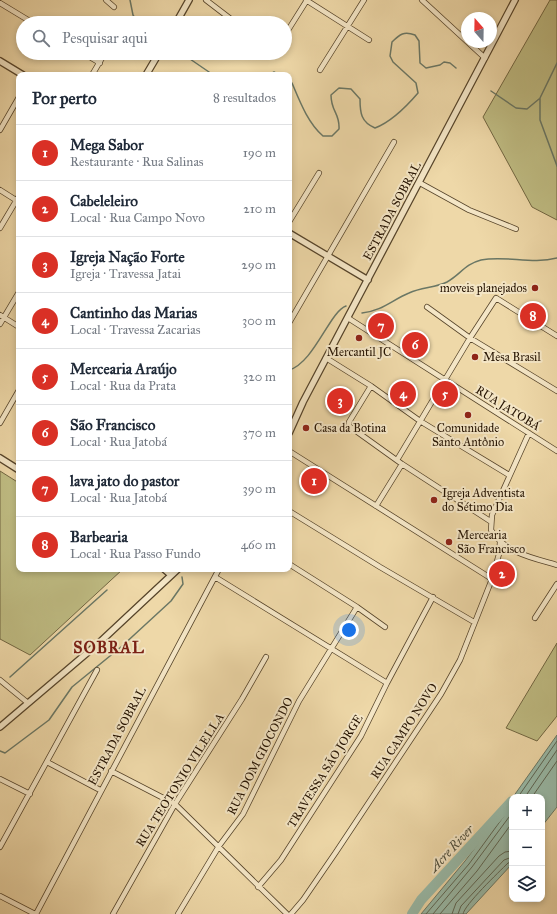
<!DOCTYPE html>
<html lang="pt">
<meta charset="utf-8">
<style>
body{margin:0;font-family:"IM FELL Great Primer",serif;background:#f6f6f7;color:#1f2937}
.controls{position:absolute;right:12px;bottom:12px;display:grid;overflow:hidden;border-radius:8px;box-shadow:0 2px 6px #0003}
.controls button{width:36px;height:36px;display:grid;place-items:center;padding:0;border:0;border-bottom:1px solid #e0e1e3;background:#fff;color:#1f2937;font:20px sans-serif}
.compass{position:absolute;left:461px;top:12px;width:36px;height:36px;border-radius:50%;background:#fff;box-shadow:0 2px 6px #0003;rotate:340deg}
.you{position:absolute;left:349px;top:630px;width:14px;height:14px;margin:-10px;border:3px solid #fff;border-radius:50%;background:#1a73e8;box-shadow:0 0 0 6px #1a73e833}
.badge{display:grid;place-items:center;width:26px;height:26px;border-radius:50%;background:#d93025;color:#fff;font-size:13px;font-weight:700}
.pin{position:absolute;translate:-50% -50%;border:2px solid #fff;box-shadow:0 1px 4px #0006}
.list{margin:0;padding:0;list-style:none}
h2{display:flex;justify-content:space-between;align-items:center;height:52px;margin:0;padding:0 16px;font-size:17px}
h2 small{font-size:13px;font-weight:400;color:#747a83}
.list li{display:grid;grid-template-columns:26px 1fr auto;gap:12px;align-items:center;box-sizing:border-box;height:56px;padding:0 16px;border-top:1px solid #e0e1e3}
.list b{display:block;font-size:15px;white-space:nowrap}
.list p{margin:0;font-size:13px;white-space:nowrap;color:#747a83}
.list em{font-size:13px;font-style:normal;color:#747a83}
.icon{flex:none;width:22px;height:22px;fill:none;stroke:currentColor;stroke-width:2;stroke-linecap:round;stroke-linejoin:round}
.map{position:relative;flex:none;width:557px;height:914px;overflow:hidden}
.search{position:absolute;background:#fff;box-shadow:0 2px 6px #0003;left:16px;top:16px;width:276px;height:44px;display:flex;align-items:center;gap:10px;box-sizing:border-box;padding:0 14px;border-radius:22px;color:#747a83;font-size:15px}
.panel{position:absolute;background:#fff;box-shadow:0 2px 6px #0003;left:16px;top:72px;width:276px;height:500px;border-radius:8px}
.map>svg:first-child{display:block}
.green{fill:#bfbc83;stroke:#726742}
.water{fill:#99baa8;stroke:#6a7765}
.lines{fill:none;stroke-linecap:round;stroke-linejoin:round}
.shore{stroke:#5e6654;stroke-width:1}
.stream{stroke:#6a7765;stroke-width:1.5}
.river{stroke:#99baa8;stroke-width:10}
.minor-casing{stroke:#56442a;stroke-width:6}
.tertiary-casing{stroke:#56442a;stroke-width:8}
.minor{stroke:#f4e6c6;stroke-width:4.5}
.tertiary{stroke:#f4e6c6;stroke-width:5.5}
.poi-dot{fill:#8f2418;stroke:#f4e6c6;stroke-width:1.5}
.labels{text-anchor:middle;stroke-width:4;stroke-linejoin:round;paint-order:stroke}
.street-label{font-size:12px;fill:#241200;stroke:#f4e6c6}
.poi-label{font-size:12px;fill:#241200;stroke:#f4e6c6;text-anchor:start}
.water-label{font-size:13px;font-style:italic;fill:#4d4d3b;stroke:#f4e6c6}
.district-label{font-size:16px;font-weight:bold;letter-spacing:1px;fill:#7a1f14;stroke:#f4e6c6}
</style>
<div class="map">
<svg width="557" height="914" viewBox="0 0 557 914">
<rect width="100%" height="100%" fill="#eed8a8"/>
<filter id="stains"><feTurbulence type="fractalNoise" baseFrequency=".005" numOctaves="4"/><feColorMatrix values="0 0 0 0 .2 0 0 0 0 .09 0 0 0 0 .02 0 0 0 .5 -.17"/></filter>
<radialGradient id="worn" r=".72"><stop offset=".6" stop-color="#630" stop-opacity="0"/><stop offset="1" stop-color="#630" stop-opacity=".3"/></radialGradient>
<path class="green" d="M550 0H557V220L532 207 483 117Z
M0 471 19 483V569H123L30 655 0 639Z
M557 643V716L537 741 506 728Z"/>
<path class="water" d="M557 735V807L542 826V797H513Z
M512 799V864L466 914H421L465 861Z"/>
<g class="lines">
<path class="shore" d="M518 797 557 741
M525 797 557 750
M532 797 557 761
M426 914 469 864 512 805
M433 914 472 867 512 813
M440 914 477 871 512 823
M452 914 456 903 499 856 505 852 512 851
M458 914 461 906 504 860 512 857
M463 914C464 905 499 872 508 863L512 862"/>
<path class="stream" d="M130 0 133 15 138 23
M184 53 190 59 209 72 211 75
M557 63 540 98V120L557 166
M269 75 274 72 279 75
M289 82 292 83C300 102 308 123 323 136H332L339 129C340 113 331 112 331 95L339 88 351 89 360 99C360 113 361 122 375 128 391 122 406 107 418 93L416 83 393 62 390 56 392 42C400 34 404 31 415 35L419 41 420 63 426 68 440 65 444 62 450 63 456 68
M491 91 516 108 527 109 539 99
M362 313C382 311 392 300 409 293 422 287 435 288 447 282 460 275 465 264 481 260 506 255 532 265 557 258
M289 370C314 363 330 311 346 306
M10 677 107 590
M0 751 5 753 49 720 72 687 121 647 171 601 183 584 182 577"/>
<path class="river" d="M412 914 421 900 512 801"/>
<g class="minor-casing">
<path id="minor" d="M106 0 114 7
M206 0 236 23
M306 0 369 40
M422 0 485 58
M0 3 33 23
M285 35 307 0
M83 53 100 63
M320 70 364 0
M92 75 105 53
M0 130 19 97
M420 183 469 210 516 229
M0 190 19 202
M289 222 319 173
M0 228 19 196
M427 307 470 338 557 391
M0 315 19 327
M348 318 557 451
M289 323 394 142
M0 324 19 292
M326 358 371 386 420 421 509 475
M371 386 349 422V426L402 464 490 521
M0 423 19 390
M529 433 492 515 491 530C505 553 533 558 557 565
M289 451 492 579
M397 460 470 338 496 298 557 336
M376 506 402 464
M289 511 380 567 474 622
M289 564 357 607 385 627
M215 577 387 683
M535 618 557 584
M0 680 28 703
M47 762 100 790
M111 771 175 804 287 914
M0 779 30 794
M0 847 97 670
M258 887 281 860 361 736 387 683 433 597
M0 896 35 914
M36 914 219 569
M113 914 175 804 242 699 266 657
M178 914 219 846 243 814 299 701 357 607
M291 914 303 900 336 852 441 694 460 660 492 579 499 554 500 542"/>
</g>
<g class="tertiary-casing">
<path id="tertiary" d="M176 23 189 0
M0 61 23 75
M146 75 159 53
M289 233 368 280
M289 433 303 402 515 0
M0 458 19 470
M164 569 171 575
M0 727 100 642 178 569"/>
</g>
<use href="#minor" class="minor"/>
<use href="#tertiary" class="tertiary"/>
</g>
<g class="poi-dot">
<circle cx="535" cy="288" r="4"/>
<circle cx="359" cy="338" r="4"/>
<circle cx="475" cy="357" r="4"/>
<circle cx="468" cy="415" r="4"/>
<circle cx="306" cy="428" r="4"/>
<circle cx="434" cy="500" r="4"/>
<circle cx="449" cy="542" r="4"/>
</g>
<g class="labels">
<g class="street-label">
<text transform="translate(392 211) rotate(-62)" y="4">ESTRADA SOBRAL</text>
<text transform="translate(508 408) rotate(32)" y="4">RUA JATOBÁ</text>
<text transform="translate(404 731) rotate(-57)" y="4">RUA CAMPO NOVO</text>
<text transform="translate(117 736) rotate(-62)" y="4">ESTRADA SOBRAL</text>
<text transform="translate(260 756) rotate(-63)" y="4">RUA DOM GIOCONDO</text>
<text transform="translate(325 771) rotate(-58)" y="4">TRAVESSA SÃO JORGE</text>
<text transform="translate(180 780) rotate(-58)" y="4">RUA TEOTONIO VILELLA</text>
</g>
<g class="poi-label">
<text x="527" y="292" text-anchor="end">moveis planejados</text>
<text x="359" y="356" text-anchor="middle">Mercantil JC</text>
<text x="483" y="361">Mesa Brasil</text>
<text x="314" y="432">Casa da Botina</text>
<text x="468" y="432" text-anchor="middle">Comunidade<tspan x="468" dy="14">Santo Antônio</tspan></text>
<text x="442" y="497">Igreja Adventista<tspan x="442" dy="14">do Sétimo Dia</tspan></text>
<text x="457" y="539">Mercearia<tspan x="457" dy="14">São Francisco</tspan></text>
</g>
<g class="water-label">
<text transform="translate(451 848) rotate(-47)" y="5">Acre River</text>
</g>
<g class="district-label">
<text x="109" y="653">SOBRAL</text>
</g>
</g>
<rect width="100%" height="100%" filter="url(#stains)"/>
<rect width="100%" height="100%" fill="url(#worn)"/>
</svg>
<div class="controls">
<button>+</button>
<button>−</button>
<button><svg class="icon" aria-label="layers" viewBox="0 0 24 24"><path d="M12 4l9 5-9 5-9-5zM3 14l9 5 9-5"/></svg></button>
</div>
<svg class="compass" viewBox="-18 -18 36 36"><path d="M0-13l5 13h-10z" fill="#e53935"/><path d="M0 13l5-13h-10z" fill="#747a83"/></svg>
<div class="you"></div>
<div class="pin badge" style="left:314px;top:481px">1</div>
<div class="pin badge" style="left:502px;top:574px">2</div>
<div class="pin badge" style="left:340px;top:401px">3</div>
<div class="pin badge" style="left:403px;top:394px">4</div>
<div class="pin badge" style="left:445px;top:394px">5</div>
<div class="pin badge" style="left:415px;top:345px">6</div>
<div class="pin badge" style="left:381px;top:326px">7</div>
<div class="pin badge" style="left:533px;top:316px">8</div>
<div class="search"><svg class="icon" aria-label="search" viewBox="0 0 24 24"><circle cx="10" cy="10" r="6"/><path d="M15 15l6 6"/></svg>Pesquisar aqui</div>
<section class="panel">
<h2>Por perto<small>8 resultados</small></h2>
<ul class="list">
<li><span class="badge">1</span><div><b>Mega Sabor</b><p>Restaurante · Rua Salinas</p></div><em>190 m</em></li>
<li><span class="badge">2</span><div><b>Cabeleleiro</b><p>Local · Rua Campo Novo</p></div><em>210 m</em></li>
<li><span class="badge">3</span><div><b>Igreja Nação Forte</b><p>Igreja · Travessa Jatai</p></div><em>290 m</em></li>
<li><span class="badge">4</span><div><b>Cantinho das Marias</b><p>Local · Travessa Zacarias</p></div><em>300 m</em></li>
<li><span class="badge">5</span><div><b>Mercearia Araújo</b><p>Local · Rua da Prata</p></div><em>320 m</em></li>
<li><span class="badge">6</span><div><b>São Francisco</b><p>Local · Rua Jatobá</p></div><em>370 m</em></li>
<li><span class="badge">7</span><div><b>lava jato do pastor</b><p>Local · Rua Jatobá</p></div><em>390 m</em></li>
<li><span class="badge">8</span><div><b>Barbearia</b><p>Local · Rua Passo Fundo</p></div><em>460 m</em></li>
</ul>
</section>
</div>
